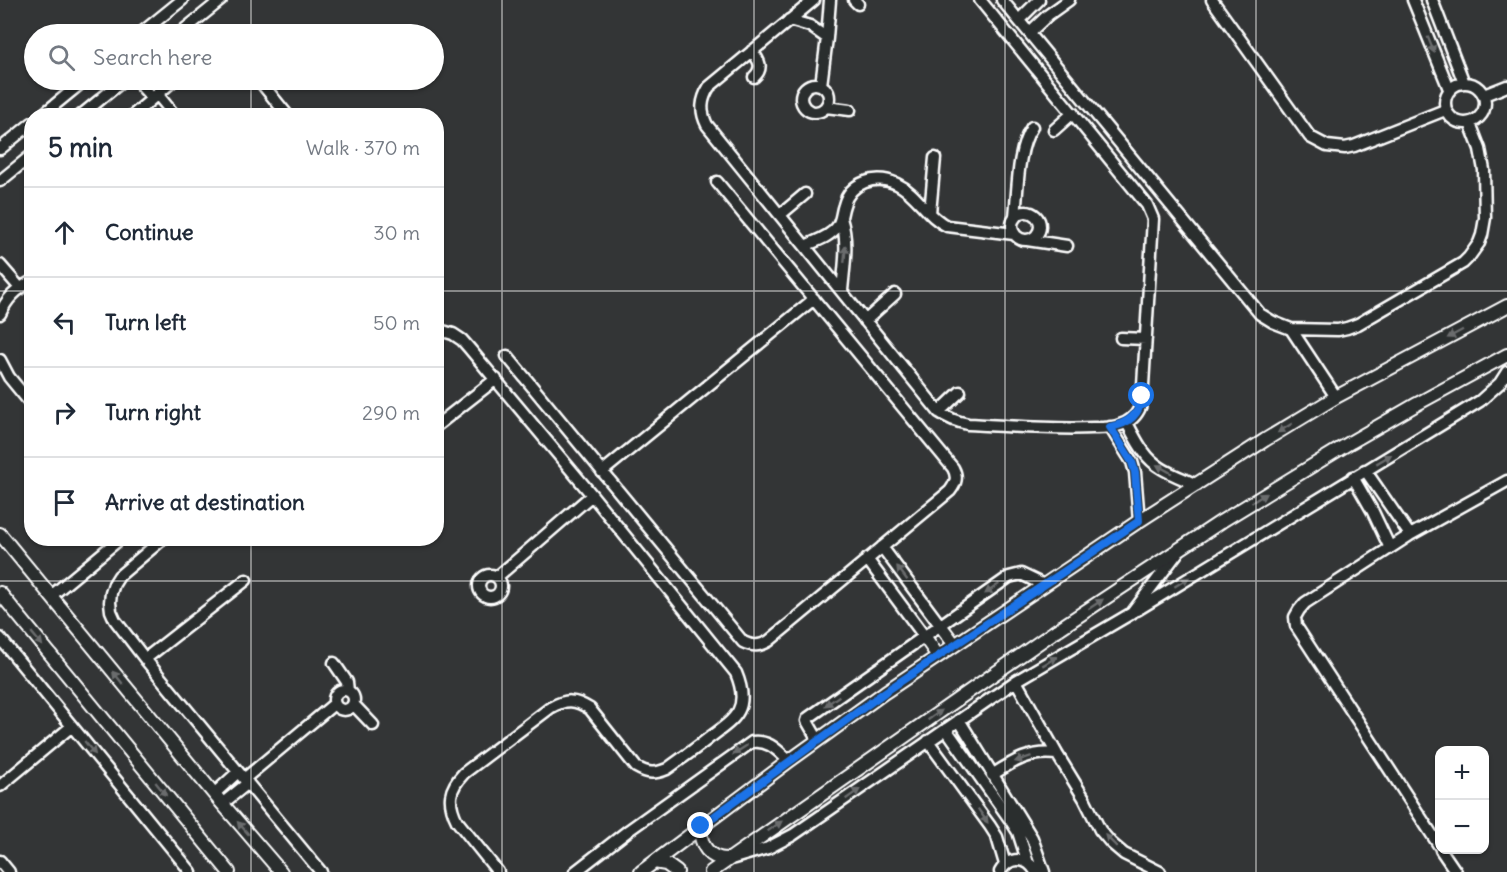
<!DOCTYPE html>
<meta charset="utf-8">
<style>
body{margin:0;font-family:Delius,sans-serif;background:#f2f2f3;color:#1f2937}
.controls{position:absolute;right:18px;bottom:18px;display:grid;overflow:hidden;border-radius:12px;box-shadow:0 2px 4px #0004}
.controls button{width:54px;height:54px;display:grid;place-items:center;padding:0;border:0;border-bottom:2px solid #e0e1e3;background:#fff;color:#1f2937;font:30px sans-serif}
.stop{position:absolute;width:18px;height:18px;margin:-14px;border:4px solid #1a73e8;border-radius:50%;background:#fff}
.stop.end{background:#1a73e8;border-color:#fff;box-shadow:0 2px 6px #0008}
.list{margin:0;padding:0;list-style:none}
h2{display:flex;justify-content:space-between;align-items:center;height:78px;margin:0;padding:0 24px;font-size:26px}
h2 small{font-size:20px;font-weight:400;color:#747a83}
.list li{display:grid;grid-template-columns:39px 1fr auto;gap:18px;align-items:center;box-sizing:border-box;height:90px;padding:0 24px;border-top:2px solid #e0e1e3}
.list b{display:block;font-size:22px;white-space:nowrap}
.list em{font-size:20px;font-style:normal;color:#747a83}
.icon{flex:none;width:33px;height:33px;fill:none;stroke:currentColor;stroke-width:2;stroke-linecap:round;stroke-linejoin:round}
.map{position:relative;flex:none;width:1507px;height:872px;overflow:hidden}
.search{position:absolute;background:#fff;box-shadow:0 2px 4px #0004;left:24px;top:24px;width:420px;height:66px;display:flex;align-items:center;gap:15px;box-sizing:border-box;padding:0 21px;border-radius:33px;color:#747a83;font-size:22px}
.panel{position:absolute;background:#fff;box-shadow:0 2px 4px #0004;left:24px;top:108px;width:420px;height:438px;border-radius:24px}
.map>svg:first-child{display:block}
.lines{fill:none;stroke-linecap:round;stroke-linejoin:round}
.minor-casing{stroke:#fff;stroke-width:15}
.tertiary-casing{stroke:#fff;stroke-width:16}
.minor{stroke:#2a2d2e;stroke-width:10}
.tertiary{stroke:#2a2d2e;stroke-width:12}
.oneway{fill:#6a6c6d}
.route{stroke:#1a73e8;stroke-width:8}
.grid{fill:none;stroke:#fff;stroke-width:1.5;stroke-opacity:0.55}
</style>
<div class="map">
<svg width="1507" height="872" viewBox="0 0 1507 872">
<rect width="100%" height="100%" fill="#333536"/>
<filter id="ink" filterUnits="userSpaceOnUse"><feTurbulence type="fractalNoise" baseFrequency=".0167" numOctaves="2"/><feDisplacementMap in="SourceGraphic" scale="12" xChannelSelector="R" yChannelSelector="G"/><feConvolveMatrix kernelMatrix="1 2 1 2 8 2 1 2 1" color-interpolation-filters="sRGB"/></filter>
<g filter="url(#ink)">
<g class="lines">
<g class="minor-casing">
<path id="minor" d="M814 0 709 87C701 100 700 111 707 125L939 412C949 419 957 422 968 424 1010 426 1052 430 1093 428 1104 428 1115 428 1125 423 1134 419 1139 412 1142 402L1153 219 1147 205 980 0
M854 0 858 4
M1002 0 1260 314 1273 322 1291 329 1338 330 1347 328 1358 324 1463 263 1469 257 1479 243 1482 235 1485 218 1484 170 1480 149 1470 123
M1212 0 1310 137 1327 146 1345 148 1354 146 1445 110
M1413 0 1449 89
M1432 0 1464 83
M789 20 810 26 827 38
M1019 20 1039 0
M1029 33 1048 15 1069 0
M140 34 182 0
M179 34 221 0
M752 51C759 60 764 68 754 77
M136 80 152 98
M154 80 162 90
M259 80 288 116
M1445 103a20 20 0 1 1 40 0a20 20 0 1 1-40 0Z
M801 98a14 14 0 1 1 28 0a14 14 0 1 1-28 0Z
M821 85 827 38 830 0
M157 94 175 116
M1484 95 1507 86
M826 107 850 110
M41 116 85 80
M80 116 124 80
M132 116 174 80
M1054 130 1073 113
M0 149 32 123
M0 181 32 155
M1012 226a14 14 0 1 1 28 0a14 14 0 1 1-28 0Z
M930 213 935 158
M780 215 805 194
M1015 216C1018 189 1017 149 1032 127
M841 218C849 243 844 266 842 291
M1027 240 1067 246
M805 246C815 241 830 237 837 227 842 220 841 213 844 205 850 182 876 174 897 184 917 193 927 217 947 226L1014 234
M0 265 20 288
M0 314C7 298 16 290 32 281
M865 321 895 294
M436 329 453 334 462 340 469 348 592 495 736 673C751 709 735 719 709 738 695 749 681 759 667 769 655 774 648 774 636 767L590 709C575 699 566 699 550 708L464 773C449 789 447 801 457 821L498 872
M1291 329 1336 397
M1121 338 1146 339
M507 356 743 642C753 647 760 646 769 641L950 491C956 483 958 477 953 468L717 182
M0 360 9 377 32 405
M939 412 960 392
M1127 423C1132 432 1137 443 1144 452 1156 470 1178 476 1197 485
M436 426 496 379
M1110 427 1132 462 1135 472 1139 521
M1365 470 1410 535
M602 472 814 299
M1353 477 1373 512 1390 548
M164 538 119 576 114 584 111 593 110 602 111 611 115 620 145 659 321 872
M882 547 940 625
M867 559 924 636
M479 586a11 11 0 1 1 22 0a11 11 0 1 1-22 0Z
M497 577 592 495
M51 596 121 538
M1137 610 1480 401 1500 383 1507 372
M0 638 191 872
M145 659 246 580
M334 663 347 682 348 691
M1016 681 1057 754 1084 798 1100 830 1111 843 1124 854 1160 872
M334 700a10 10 0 1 1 20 0a10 10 0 1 1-20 0Z
M353 704 373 725
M959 720 1032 838 1044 872
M946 729 1011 821 1018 832 1028 863
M818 740 807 721 808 718 1009 577 1021 574 1044 585
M928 741 990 826 997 837 1005 864
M992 775C1014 761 1029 751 1057 754
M244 779 334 704
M0 786 72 726
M214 794 238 772
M222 804 248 783
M1440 847 1296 626 1295 617 1299 610 1305 603 1410 535 1507 481
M1441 850 1456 872
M734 858 768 848 793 835 1016 681 1132 613 1178 552
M0 861 9 872
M575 872 629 830 752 742C769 740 777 750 789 761
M1000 872C1009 856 1027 856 1036 872"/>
</g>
<g class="tertiary-casing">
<path id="tertiary" d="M0 534 214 794 281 872
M0 593 229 872
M940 625 955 645
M924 636 938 656
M701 827C699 844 709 860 728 859
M654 862 666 864 677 872
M641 872 789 761 885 692 1139 521 1265 440 1336 397 1507 306
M711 872 1054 632 1222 521 1351 442 1417 404 1507 355"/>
</g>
<use href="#minor" class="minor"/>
<use href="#tertiary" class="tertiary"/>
</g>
<defs><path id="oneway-solid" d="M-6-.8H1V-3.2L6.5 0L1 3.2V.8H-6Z" transform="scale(1.5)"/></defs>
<g class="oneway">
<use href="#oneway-solid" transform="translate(1431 45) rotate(68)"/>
<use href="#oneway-solid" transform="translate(845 254) rotate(-85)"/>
<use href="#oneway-solid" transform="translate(1455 334) rotate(152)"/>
<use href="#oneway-solid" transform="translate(1285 428) rotate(148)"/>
<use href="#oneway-solid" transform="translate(1384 459) rotate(-31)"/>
<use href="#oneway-solid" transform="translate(1164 469) rotate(-151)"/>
<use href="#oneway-solid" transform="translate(1259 498) rotate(-32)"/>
<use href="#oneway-solid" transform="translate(902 573) rotate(-127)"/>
<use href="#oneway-solid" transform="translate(1182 582) rotate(-32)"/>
<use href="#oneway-solid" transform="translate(992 589) rotate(145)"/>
<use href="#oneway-solid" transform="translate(1096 604) rotate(-34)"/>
<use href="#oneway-solid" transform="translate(37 639) rotate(50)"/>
<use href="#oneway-solid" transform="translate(1050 661) rotate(-31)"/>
<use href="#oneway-solid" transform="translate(118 678) rotate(-129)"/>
<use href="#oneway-solid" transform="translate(832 701) rotate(145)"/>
<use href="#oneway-solid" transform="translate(935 715) rotate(-35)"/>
<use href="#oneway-solid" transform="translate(90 748) rotate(51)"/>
<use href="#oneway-solid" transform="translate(740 750) rotate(146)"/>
<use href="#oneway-solid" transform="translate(1023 759) rotate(162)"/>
<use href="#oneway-solid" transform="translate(161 789) rotate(51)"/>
<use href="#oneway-solid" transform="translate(853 794) rotate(-35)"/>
<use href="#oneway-solid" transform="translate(983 816) rotate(55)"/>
<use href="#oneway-solid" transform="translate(775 826) rotate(-35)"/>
<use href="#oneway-solid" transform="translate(243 828) rotate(-131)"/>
<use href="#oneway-solid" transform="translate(1111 841) rotate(-135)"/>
</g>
</g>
<g class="lines" filter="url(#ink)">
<path class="route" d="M701 826 885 692 1139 521 1135 472 1132 462 1110 427C1128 424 1140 415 1142 396"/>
</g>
<path class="grid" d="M251 0V34M502 0V872M754 0V872M1005 0V872M1256 0V872M251 80V116M0 291H32M436 291H1507M251 538V872M0 581H1507"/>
</svg>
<div class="controls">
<button>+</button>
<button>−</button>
</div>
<div class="stop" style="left:1142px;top:396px"></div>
<div class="stop end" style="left:701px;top:826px"></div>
<div class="search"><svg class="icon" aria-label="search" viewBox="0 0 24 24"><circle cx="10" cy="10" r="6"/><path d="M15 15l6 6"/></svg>Search here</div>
<section class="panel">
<h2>5 min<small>Walk · 370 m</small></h2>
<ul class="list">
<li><svg class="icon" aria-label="ahead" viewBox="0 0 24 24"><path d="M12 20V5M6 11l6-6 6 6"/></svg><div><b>Continue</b></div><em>30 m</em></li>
<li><svg class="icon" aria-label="left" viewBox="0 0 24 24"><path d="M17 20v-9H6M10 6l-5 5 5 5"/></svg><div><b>Turn left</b></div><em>50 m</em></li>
<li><svg class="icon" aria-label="right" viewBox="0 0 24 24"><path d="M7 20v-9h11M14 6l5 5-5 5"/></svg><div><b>Turn right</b></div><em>290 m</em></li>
<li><svg class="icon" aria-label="arrive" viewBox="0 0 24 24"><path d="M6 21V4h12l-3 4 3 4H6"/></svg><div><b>Arrive at destination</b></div></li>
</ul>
</section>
</div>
